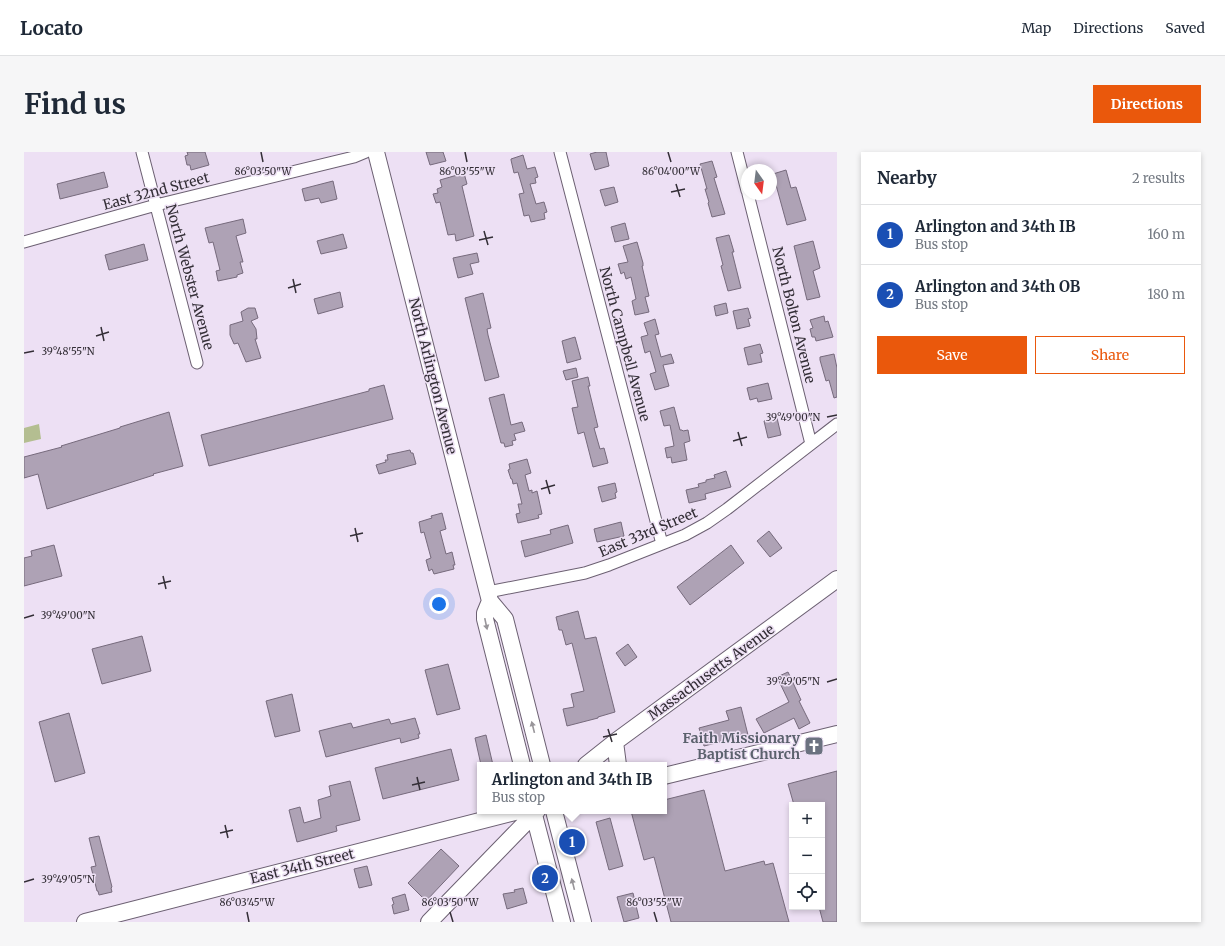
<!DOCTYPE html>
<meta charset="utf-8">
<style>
body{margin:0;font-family:Merriweather,serif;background:#f6f6f7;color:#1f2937}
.controls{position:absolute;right:12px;bottom:12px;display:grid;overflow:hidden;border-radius:0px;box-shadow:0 2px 6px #0003}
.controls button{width:36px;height:36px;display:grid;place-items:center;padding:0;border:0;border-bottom:1px solid #e0e1e3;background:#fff;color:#1f2937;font:20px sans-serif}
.compass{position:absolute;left:717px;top:12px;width:36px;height:36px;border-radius:50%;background:#fff;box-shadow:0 2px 6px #0003;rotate:166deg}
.you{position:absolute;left:415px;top:452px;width:14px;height:14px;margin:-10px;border:3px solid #fff;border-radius:50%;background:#1a73e8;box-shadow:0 0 0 6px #1a73e833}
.badge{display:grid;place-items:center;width:26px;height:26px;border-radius:50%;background:#ea580c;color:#fff;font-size:13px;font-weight:700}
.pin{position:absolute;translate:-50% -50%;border:2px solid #fff;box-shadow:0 1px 4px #0006}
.popup{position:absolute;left:453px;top:610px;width:190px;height:52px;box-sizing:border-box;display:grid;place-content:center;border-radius:0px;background:#fff;filter:drop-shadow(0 1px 3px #0005);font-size:13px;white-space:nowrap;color:#747a83}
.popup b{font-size:15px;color:#1f2937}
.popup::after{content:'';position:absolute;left:50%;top:100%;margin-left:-8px;border:8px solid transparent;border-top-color:#fff}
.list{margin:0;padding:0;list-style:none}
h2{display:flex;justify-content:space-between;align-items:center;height:52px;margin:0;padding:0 16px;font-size:17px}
h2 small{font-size:13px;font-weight:400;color:#747a83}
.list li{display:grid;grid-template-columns:26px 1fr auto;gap:12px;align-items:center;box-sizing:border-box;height:60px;padding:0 16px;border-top:1px solid #e0e1e3}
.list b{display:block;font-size:15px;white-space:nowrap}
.list p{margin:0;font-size:13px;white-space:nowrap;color:#747a83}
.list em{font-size:13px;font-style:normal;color:#747a83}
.actions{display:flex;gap:8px;padding:12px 16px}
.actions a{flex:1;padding:9px 0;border:1px solid #ea580c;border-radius:0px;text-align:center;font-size:14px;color:#ea580c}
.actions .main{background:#ea580c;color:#fff}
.icon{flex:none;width:22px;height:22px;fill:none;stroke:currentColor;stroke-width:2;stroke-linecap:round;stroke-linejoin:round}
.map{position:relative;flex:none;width:813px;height:770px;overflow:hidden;border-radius:0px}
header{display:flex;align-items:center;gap:24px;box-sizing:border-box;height:56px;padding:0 20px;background:#fff;border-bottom:1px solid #e0e1e3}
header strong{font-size:19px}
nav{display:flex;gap:22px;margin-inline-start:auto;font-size:14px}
.intro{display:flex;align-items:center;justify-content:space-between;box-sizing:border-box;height:96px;padding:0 24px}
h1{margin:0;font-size:28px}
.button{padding:10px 18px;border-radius:0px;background:#ea580c;color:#fff;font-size:14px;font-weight:700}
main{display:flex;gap:24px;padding:0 24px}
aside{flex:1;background:#fff;border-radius:0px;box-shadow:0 2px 6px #0003}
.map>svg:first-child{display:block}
.green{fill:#b4be91}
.building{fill:#aea2b5;stroke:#766a7c}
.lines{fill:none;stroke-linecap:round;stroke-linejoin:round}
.street-casing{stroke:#6c6072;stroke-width:13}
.secondary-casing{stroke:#6c6072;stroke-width:18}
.street{stroke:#fff;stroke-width:11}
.secondary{stroke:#fff;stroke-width:16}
.oneway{fill:#99969a}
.ticks{fill:none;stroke:#332e36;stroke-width:1.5}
.labels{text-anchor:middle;stroke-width:3;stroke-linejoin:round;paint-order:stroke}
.street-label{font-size:14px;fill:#332e36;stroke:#ede0f4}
.worship-label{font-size:14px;font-weight:bold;fill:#5b616d;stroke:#ede0f4;text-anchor:end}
.ticks-label{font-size:10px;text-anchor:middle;fill:#332e36;stroke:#ede0f4;stroke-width:3;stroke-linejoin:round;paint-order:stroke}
</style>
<header>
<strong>Locato</strong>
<nav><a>Map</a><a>Directions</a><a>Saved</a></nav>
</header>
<div class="intro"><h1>Find us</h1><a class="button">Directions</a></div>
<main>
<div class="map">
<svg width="813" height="770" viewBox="0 0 813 770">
<rect width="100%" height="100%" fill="#ede0f4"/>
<path class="green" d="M15 272 17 287 0 291V276Z"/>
<path class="building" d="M163 0H181L185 13 167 18 166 13H163L161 4 164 3Z
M402 0H419L422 9 406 13Z
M573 0H582L585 14 571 18 566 2Z
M499 3 503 17 511 15 514 25 511 26 512 31 506 32 512 52 520 50 523 60 520 61 521 67 507 70 505 63 500 64 495 42 500 41 494 20 490 21 487 8V7Z
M688 9 693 25 690 26 701 62 688 65 684 51 685 50 681 37H683L676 12Z
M762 18 767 36 772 35 782 68 763 73 749 22Z
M80 20 84 35 36 47 33 32Z
M440 21 443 32 438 34 450 84 432 89 431 82 424 83 416 50 412 51 409 42 414 41 413 37 418 35 416 28Z
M309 29 313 47 297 51 295 46 281 49 278 37Z
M590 35 594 50 581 54 576 38Z
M219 67 222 81 212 84 219 110H216L219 121 213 123V125L194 129 192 119 196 118 189 90 185 91 181 76Z
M601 71 605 87 591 90 587 75Z
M319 82 323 96 297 102 293 89Z
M705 83 710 100H708L717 136 704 139 697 114 699 113 692 86Z
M789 89 796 116 789 119 796 145 783 148 770 94Z
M613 90 619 111V114H618L625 144 621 145 625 160 611 163 608 149 612 147 607 125 602 127 600 120 597 122 594 112 604 110 599 94Z
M120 92 124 108 85 118 81 103Z
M453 101 455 110 446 112 449 122 434 126 429 106Z
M316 140 319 155 294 162 290 147Z
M459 141 467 176 463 177 464 183 475 225 461 229 441 146Z
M702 151 704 161 692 164 690 154Z
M224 156H231L234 166 227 169 232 177 233 187H231L237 206 222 210 214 191 210 192 206 183V173L219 169 217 160Z
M724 156 727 166 724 167 726 174 713 177 709 159Z
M800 164 801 170 804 169 809 185 792 189 791 185H788L786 177 789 176 786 168Z
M631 167 635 182 631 183 637 205 647 202 650 211 639 213 645 234 631 238 626 222 632 220 626 199 621 201 617 185 624 183 620 171Z
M551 185 557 207 543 211 538 189Z
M736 192 739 201 736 202 738 210 724 213 720 196Z
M810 202 813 216V245L810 246 805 228 802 229 796 208V205Z
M552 216 554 225 542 228 539 219Z
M564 225 566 234H564L574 275 570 276 576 297 580 296 584 311 569 315 560 280 554 282 548 256 554 255 548 229Z
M744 231 748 247 734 250 733 246 726 248 723 236Z
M360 233 369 267 185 314 177 283 345 239V237Z
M480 242 487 273 498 270 501 279 490 282 492 288 488 289 489 293 481 295 480 291H477L465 246Z
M650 255 656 278H658L659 279 664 278 666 289 660 291 663 308 648 311 647 305 643 306 641 296 650 294 646 273 640 274 636 259Z
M145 260 159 314 129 322 130 323 23 357 14 322 0 326V305L38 295 37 294 96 276V275Z
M753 266 757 283 744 286 740 269Z
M386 298 387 301H389L392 312 355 322 352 313 362 310 361 308H364L363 303Z
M503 307 507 321 501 323 505 339 508 338V341L513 339 518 362 514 363 515 366 494 371 492 362 496 361 494 352H498L493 331 489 332 488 327H487L484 318 486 317 485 312Z
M702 319 707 335 681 342 682 347 665 351 662 338 675 335 674 332 682 330V328L691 326 690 323Z
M591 331 593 340 591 341 592 346 578 350 574 335Z
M418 361 422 377 416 379 422 402 428 400 431 413H429L430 417 410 422 408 417 405 419 402 408 407 406 400 380 397 381 395 370 408 366 407 364Z
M597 370 600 384 573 390 570 377Z
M544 373 549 391 501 405 497 389 527 382 526 378Z
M745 379 758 396 746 405 733 389Z
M30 393 38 424 0 434V406L8 404 7 399Z
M707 393 720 411 666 453 653 435Z
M554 459 561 487 572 485 591 560 574 565V566L543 574 539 557 550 555 547 542 560 539 548 491 542 493 538 478H535L532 465Z
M118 484 127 519 78 532 68 497Z
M604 492 613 505 601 514 592 501Z
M424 512 436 557 413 563 401 518Z
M764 520 777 548 775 549 786 571 775 577 770 566 740 581 732 567 765 550 753 525Z
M268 542 276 579 251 585 242 549Z
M717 555 724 583 680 594 675 576 705 568 702 559Z
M45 561 61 621 31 630 15 570Z
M391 566 396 582H394L395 586 377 591 376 586 302 605 295 579 327 571 329 576 365 567 367 572Z
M462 583 469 613H457L451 586Z
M427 597 435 628 359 647 351 616Z
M813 619V770H799L795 755H798V653H770L764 632Z
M326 629 336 668 312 674 313 679 273 690 265 658 276 655 280 671 297 666 294 648 307 644 305 634Z
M680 638 701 719 740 709 741 713 749 711 765 770H647L630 705 620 708 607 659H640V648Z
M586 666 599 714 585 718 572 670Z
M75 684 88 735 87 736 88 740 75 743 74 739H73L67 715 72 714 65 686Z
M417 697 435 714 402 749 384 731Z
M343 714 348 733 335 736 330 717Z
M499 736 503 751 483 757 479 742 491 740 490 738Z
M609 741 615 766 600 770 593 745Z
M381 742 385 758 370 762 368 753 370 752 368 746Z"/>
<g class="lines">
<g class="street-casing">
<path id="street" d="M118 0 173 211
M536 0 638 392
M713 0 723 39
M724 42 787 292
M0 90 132 53 330 5 342 0
M464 440 561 421 585 413 661 383 683 371 703 357 813 272"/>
</g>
<g class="secondary-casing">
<path id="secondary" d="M352 0 466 449 481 467 518 613
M466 449 461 461V467L498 613
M591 590 594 613
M562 613 591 590 813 427
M640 624 813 582
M509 659 538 770
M530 659 559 770
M61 770 495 659
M405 770 513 659"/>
</g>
<use href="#street" class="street"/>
<use href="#secondary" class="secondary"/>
</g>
<defs><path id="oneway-solid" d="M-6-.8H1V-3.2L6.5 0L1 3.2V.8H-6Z"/></defs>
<g class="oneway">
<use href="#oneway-solid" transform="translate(462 472) rotate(78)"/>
<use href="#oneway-solid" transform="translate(509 575) rotate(-104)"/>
<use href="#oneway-solid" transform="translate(549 732) rotate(-104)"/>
</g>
<path class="ticks" d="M237 0 239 10M441 0 443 10M644 0 647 10M652 32 656 45M647 40 661 37M460 79 464 93M455 88 469 85M269 127 272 141M264 136 277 132M77 175 80 189M72 184 85 180M0 201 10 199M803 265 813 263M714 280 718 294M709 289 723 285M522 328 526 342M517 337 531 333M331 376 334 390M326 384 339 381M139 424 142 437M134 432 147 429M0 466 10 463M803 530 813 527M584 577 588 590M579 585 593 582M393 625 396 638M388 633 401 630M201 673 204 686M196 681 209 678M0 730 10 727M223 760 225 770M426 760 429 770M630 760 633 770"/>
<defs>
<g id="church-square" transform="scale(1)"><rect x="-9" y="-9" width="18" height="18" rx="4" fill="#6b7280" stroke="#ede0f4"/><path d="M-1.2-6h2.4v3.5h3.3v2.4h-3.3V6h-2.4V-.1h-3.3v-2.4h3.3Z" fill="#fff"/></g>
</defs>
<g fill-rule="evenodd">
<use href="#church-square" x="790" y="594"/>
</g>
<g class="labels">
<g class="street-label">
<text transform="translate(132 39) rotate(-15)" y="5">East 32nd Street</text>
<text transform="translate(166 125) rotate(75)" y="5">North Webster Avenue</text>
<text transform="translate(770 163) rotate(76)" y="5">North Bolton Avenue</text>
<text transform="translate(601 192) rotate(75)" y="5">North Campbell Avenue</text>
<text transform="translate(409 224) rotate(76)" y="5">North Arlington Avenue</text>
<text transform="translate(624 380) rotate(-23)" y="5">East 33rd Street</text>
<text transform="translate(687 520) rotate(-36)" y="5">Massachusetts Avenue</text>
<text transform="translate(278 714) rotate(-14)" y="5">East 34th Street</text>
</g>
<g class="worship-label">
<text x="776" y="591">Faith Missionary<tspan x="776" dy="16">Baptist Church</tspan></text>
</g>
</g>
<g class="ticks-label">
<text x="239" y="23">86°03'50"W</text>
<text x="443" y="23">86°03'55"W</text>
<text x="647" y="23">86°04'00"W</text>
<text x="44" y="203">39°48'55"N</text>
<text x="769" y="269">39°49'00"N</text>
<text x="44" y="467">39°49'00"N</text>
<text x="769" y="533">39°49'05"N</text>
<text x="44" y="731">39°49'05"N</text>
<text x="223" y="754">86°03'45"W</text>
<text x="426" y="754">86°03'50"W</text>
<text x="630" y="754">86°03'55"W</text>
</g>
</svg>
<div class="controls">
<button>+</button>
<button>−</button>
<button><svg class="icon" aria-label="locate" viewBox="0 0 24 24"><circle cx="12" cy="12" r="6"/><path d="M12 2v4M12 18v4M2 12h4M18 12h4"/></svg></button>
</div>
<svg class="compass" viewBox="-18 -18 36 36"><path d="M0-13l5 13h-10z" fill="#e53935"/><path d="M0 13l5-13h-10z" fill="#747a83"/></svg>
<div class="you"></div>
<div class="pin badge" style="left:548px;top:690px;background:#1a4fb4">1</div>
<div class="popup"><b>Arlington and 34th IB</b>Bus stop</div>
<div class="pin badge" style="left:521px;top:726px;background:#1a4fb4">2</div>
</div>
<aside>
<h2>Nearby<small>2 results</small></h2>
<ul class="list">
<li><span class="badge" style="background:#1a4fb4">1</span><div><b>Arlington and 34th IB</b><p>Bus stop</p></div><em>160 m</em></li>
<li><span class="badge" style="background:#1a4fb4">2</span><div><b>Arlington and 34th OB</b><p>Bus stop</p></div><em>180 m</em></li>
</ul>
<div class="actions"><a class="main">Save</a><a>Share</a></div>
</aside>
</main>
